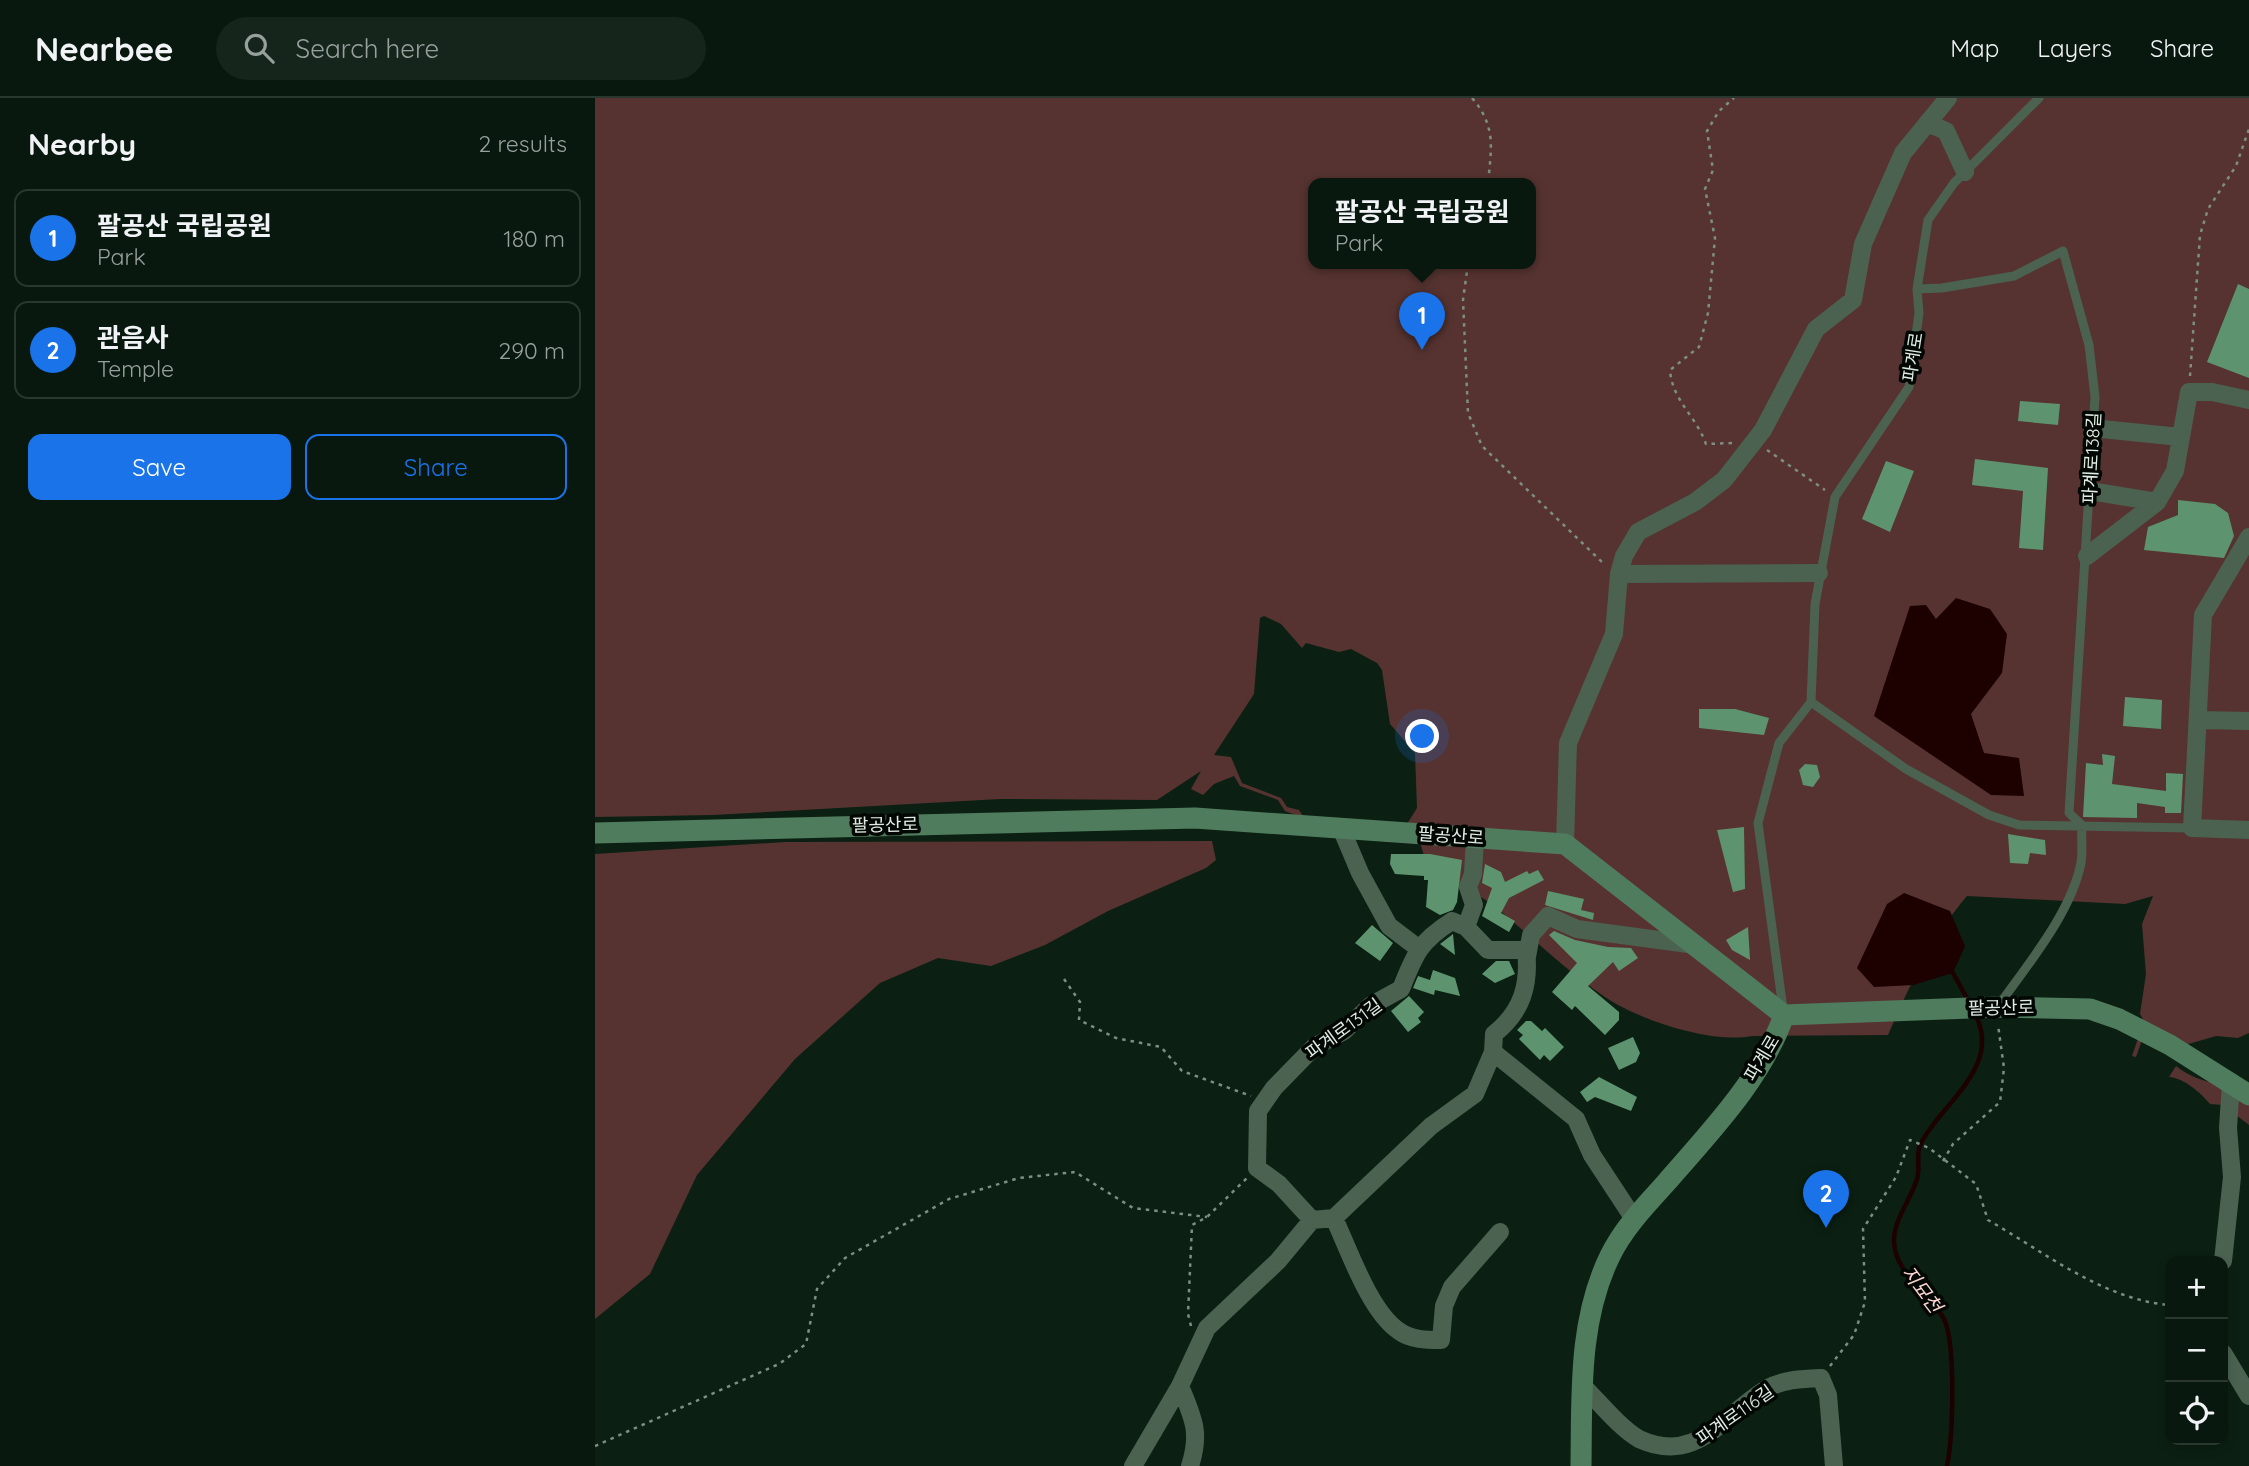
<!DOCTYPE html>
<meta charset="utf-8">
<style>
body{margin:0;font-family:Quicksand,"Noto Sans KR",sans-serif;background:#16251c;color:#f1f3f6}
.controls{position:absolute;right:21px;bottom:21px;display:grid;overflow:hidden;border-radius:14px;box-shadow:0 4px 10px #0003}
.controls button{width:63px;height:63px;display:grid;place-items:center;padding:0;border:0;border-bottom:2px solid #29372e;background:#08180e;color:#f1f3f6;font:35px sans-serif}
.you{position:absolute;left:828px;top:639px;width:24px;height:24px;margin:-18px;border:5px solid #fff;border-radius:50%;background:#1a73e8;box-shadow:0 0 0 10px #1a73e833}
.badge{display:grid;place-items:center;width:46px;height:46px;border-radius:50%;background:#1a73e8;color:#fff;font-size:23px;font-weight:700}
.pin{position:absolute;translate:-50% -58px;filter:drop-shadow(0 2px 4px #0008)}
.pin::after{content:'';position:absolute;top:37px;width:24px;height:21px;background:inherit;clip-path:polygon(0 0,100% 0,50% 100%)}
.popup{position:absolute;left:713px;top:80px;width:228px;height:91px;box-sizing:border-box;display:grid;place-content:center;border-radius:14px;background:#08180e;filter:drop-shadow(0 2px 5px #0005);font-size:23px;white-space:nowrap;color:#98a09e}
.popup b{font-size:26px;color:#f1f3f6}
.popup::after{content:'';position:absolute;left:50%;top:100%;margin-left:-14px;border:14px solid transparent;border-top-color:#08180e}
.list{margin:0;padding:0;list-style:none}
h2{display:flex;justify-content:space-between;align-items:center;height:91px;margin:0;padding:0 28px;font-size:30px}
h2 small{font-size:23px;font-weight:400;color:#98a09e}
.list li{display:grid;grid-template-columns:46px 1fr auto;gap:21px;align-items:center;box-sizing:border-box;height:98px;margin:0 14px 14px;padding:0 14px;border:2px solid #29372e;border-radius:14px}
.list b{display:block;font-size:26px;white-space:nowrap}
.list p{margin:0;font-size:23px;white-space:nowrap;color:#98a09e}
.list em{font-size:23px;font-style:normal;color:#98a09e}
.actions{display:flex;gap:14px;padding:21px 28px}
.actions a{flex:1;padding:16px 0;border:2px solid #1a73e8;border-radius:14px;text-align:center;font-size:24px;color:#1a73e8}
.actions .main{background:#1a73e8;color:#fff}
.icon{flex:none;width:38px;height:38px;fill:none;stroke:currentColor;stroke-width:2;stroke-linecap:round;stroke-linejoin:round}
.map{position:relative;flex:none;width:1654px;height:1368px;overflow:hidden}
header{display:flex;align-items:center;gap:42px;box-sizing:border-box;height:98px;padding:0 35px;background:#08180e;border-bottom:2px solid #29372e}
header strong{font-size:33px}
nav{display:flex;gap:38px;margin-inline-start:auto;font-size:24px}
.search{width:490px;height:63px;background:#16251c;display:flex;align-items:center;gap:18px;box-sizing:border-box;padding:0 24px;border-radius:38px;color:#98a09e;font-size:26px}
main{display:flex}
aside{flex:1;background:#08180e}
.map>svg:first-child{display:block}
.green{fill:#563330;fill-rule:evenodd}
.water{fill:#1d0000}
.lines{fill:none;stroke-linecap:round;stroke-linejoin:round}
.stream{stroke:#1d0000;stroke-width:4.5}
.building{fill:#5d946f}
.path{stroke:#7d8e83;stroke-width:2.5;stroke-dasharray:3.5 5;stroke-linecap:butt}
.lane{stroke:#4b6251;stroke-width:9}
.street{stroke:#4b6251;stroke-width:18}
.secondary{stroke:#507c5e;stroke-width:21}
.labels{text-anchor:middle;stroke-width:7;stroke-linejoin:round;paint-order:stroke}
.street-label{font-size:18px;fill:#dfece3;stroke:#020703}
.water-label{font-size:19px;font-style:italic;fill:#ffd7d3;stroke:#020703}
</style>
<header>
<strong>Nearbee</strong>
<div class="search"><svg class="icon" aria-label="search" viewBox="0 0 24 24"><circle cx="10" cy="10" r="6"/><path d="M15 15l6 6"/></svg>Search here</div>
<nav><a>Map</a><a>Layers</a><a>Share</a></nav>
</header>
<main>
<aside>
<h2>Nearby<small>2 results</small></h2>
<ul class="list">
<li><span class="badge">1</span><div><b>팔공산 국립공원</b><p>Park</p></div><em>180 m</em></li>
<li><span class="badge">2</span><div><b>관음사</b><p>Temple</p></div><em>290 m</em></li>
</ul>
<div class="actions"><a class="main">Save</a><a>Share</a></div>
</aside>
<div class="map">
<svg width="1654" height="1368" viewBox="0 0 1654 1368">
<rect width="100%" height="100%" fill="#0b2012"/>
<path class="green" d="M0 0H1654V935L1643 940 1621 938 1590 947 1547 942 1541 959 1537 958 1549 923 1545 916 1551 876 1547 826 1558 798 1530 806 1372 798C1336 840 1315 887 1293 937L1157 938C1116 946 1044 922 1010 899 970 872 935 837 898 807L880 795 833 773 824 740 812 726 822 710 820 655 795 626 787 572 782 565 756 551 744 554 711 545 707 550 686 526 669 518 665 520 659 596 619 657 636 659 647 685 686 700 692 709 704 712 708 718 705 719 690 713 683 702 645 688 639 678 619 686 608 697 596 691 606 673 562 702 405 701 118 717 0 719ZM718 86H936V166H718Z
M617 743 621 762 611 770 513 813 450 847 396 868 343 860 285 885 200 961 102 1077 55 1176 0 1221V756L190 744Z
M1581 968C1602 985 1627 987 1654 989V1027L1628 1007 1615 1006C1606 995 1589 980 1574 979Z"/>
<path class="water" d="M1361 500 1395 511 1412 536 1407 575 1376 616 1389 655 1424 660 1429 698 1396 697 1279 618 1315 508 1331 507 1341 521Z
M1309 795 1355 813 1370 848 1358 875 1318 887 1279 889 1262 870 1292 806Z"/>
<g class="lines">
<path class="stream" d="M1358 875 1373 902
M1352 1368C1358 1339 1361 1245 1349 1221 1335 1194 1298 1175 1299 1141 1300 1120 1316 1101 1322 1081 1326 1070 1320 1055 1326 1045 1347 1005 1408 968 1380 916"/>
</g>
<path class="building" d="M1643 186 1654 191V280L1612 264Z
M1425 303 1465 306 1463 327 1423 323Z
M1380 361 1453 370 1448 452 1424 450 1428 393 1377 387Z
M1291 363 1319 373 1295 434 1267 421Z
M1583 402 1620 406 1633 415 1639 438 1629 460 1549 452 1553 429 1583 417Z
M1530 599 1567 602 1566 631 1528 628Z
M1104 611H1140L1174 620 1169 637 1104 630Z
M1507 656 1520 658 1517 686 1571 693V675L1588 676 1586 715H1570V709L1542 705V720L1488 719 1491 665 1508 667Z
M1210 666 1222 667 1225 679 1218 689 1208 687 1204 672Z
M1149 729 1150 791 1138 794 1122 732Z
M1413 736 1450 742 1451 757 1435 755 1433 766 1415 765Z
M796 756H835L867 762 862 804 858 812 845 817 831 809 833 782H829V778L800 776 795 766Z
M890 766 906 774 910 784 932 773 934 776 943 772 949 782 914 800 906 815 920 823 914 834 887 818 897 790 887 785Z
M953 793 989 801 986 812 999 815 998 822 950 807Z
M777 827 798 845 785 863 760 845Z
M1153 829 1155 862 1137 852 1131 842Z
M959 833 980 842 1013 849 1036 850 1043 860 1024 873 1018 864 993 888 1024 914V922L1010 937 980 908 977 912 957 894 982 865 954 837Z
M858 836 860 857 845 846Z
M901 863H914L920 876 900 885 887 876Z
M838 872 860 880 865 898 840 892 839 897 818 890 823 878 835 882Z
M814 898 829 914 823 920 826 924 813 934 796 913Z
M931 923H936L947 933 950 930 969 949 955 963 949 957 945 962 924 941 928 937 922 932Z
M1038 939 1045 955 1041 964 1024 972 1013 950Z
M1004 979 1042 999 1036 1013 1000 999 992 1004 985 994Z"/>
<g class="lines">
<path class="path" d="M877 0C902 29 896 51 893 86
M873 166 868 202 873 315 887 348 1010 467
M1595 278 1605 137 1613 111 1641 68 1654 31
M1137 345 1111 346C1101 318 1077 302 1075 272L1104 249 1113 215 1120 140 1110 91 1118 72 1112 33 1124 13 1139 0
M1172 352 1230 392
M469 881 485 904 484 922 521 940 566 949 587 973 656 998
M1348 1063 1358 1046 1405 1004 1409 970 1403 927
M596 1228 593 1216 597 1127 612 1119 652 1080
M1235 1268 1259 1237 1270 1204 1268 1131 1301 1079 1315 1042 1334 1050 1381 1086 1393 1122C1449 1154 1509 1202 1575 1207
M0 1348 184 1266 211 1246 222 1191 250 1160 354 1101 424 1080 480 1074 538 1110 612 1119"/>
<path class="lane" d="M1322 191 1347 190 1419 178 1468 153 1494 247 1500 299 1474 715 1487 727C1486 739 1488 753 1486 765 1476 815 1433 866 1404 907
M1216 604 1311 671 1394 717 1424 727 1597 730
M1188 911 1163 725 1184 645 1216 604 1220 506 1240 399 1314 289 1324 215 1322 191 1333 122 1359 85 1444 0"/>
<path class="street" d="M1332 25 1351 33 1370 74
M1497 330 1585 339
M1495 393 1562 404
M1654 439 1608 517 1597 730 1654 732
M1492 458 1562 404 1580 373 1594 294H1617L1654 302
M1024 476 1224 475
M1604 622 1654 623
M746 730 765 775 794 828 823 850
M970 746 973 645 1019 536 1024 476 1029 458 1043 434 1100 404 1129 382 1168 332 1221 231 1258 202 1268 146 1308 55 1353 0
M871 829 857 823C824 844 820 856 806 891L775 908 749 933 719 949 679 990 663 1013 662 1070 684 1086 717 1122 739 1120 836 1028 880 996 898 954 899 936C927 914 935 887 931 852H893L871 829 879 807 873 789 878 776 880 740
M932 859 936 837 953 818 982 831 1101 847
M898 954 981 1021 997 1057 1039 1121
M739 1120C754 1152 775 1214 804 1233 816 1242 832 1242 846 1242L849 1208 857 1189 905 1134
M1628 1163 1637 1079 1633 1030 1636 984
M1628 1255 1654 1298
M988 1288C1005 1305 1024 1329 1044 1341 1103 1368 1128 1316 1173 1290 1190 1281 1208 1281 1226 1280L1233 1297 1239 1368
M538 1368 585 1288
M595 1368C606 1334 598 1320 585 1288L612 1230 683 1163 717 1122"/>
<path class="secondary" d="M0 735 600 720 970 746 1189 917 1402 909 1495 911 1524 921 1575 947 1654 997
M986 1368C987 1298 983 1223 1015 1158 1028 1131 1050 1108 1070 1086 1114 1035 1167 981 1189 917"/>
</g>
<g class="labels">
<g class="street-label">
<text transform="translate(1318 259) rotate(-81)" y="6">파계로</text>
<text transform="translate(1497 360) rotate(-87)" y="6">파계로138길</text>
<text transform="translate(290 727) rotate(-1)" y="6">팔공산로</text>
<text transform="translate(856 738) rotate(4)" y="6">팔공산로</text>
<text transform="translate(1406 910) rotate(-1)" y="6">팔공산로</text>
<text transform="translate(749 931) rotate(-36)" y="6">파계로131길</text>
<text transform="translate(1167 960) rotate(-59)" y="6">파계로</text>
<text transform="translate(1140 1317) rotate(-35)" y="6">파계로116길</text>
</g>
<g class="water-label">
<text transform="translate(1327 1191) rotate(53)" y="7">지묘천</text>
</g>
</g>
</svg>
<div class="controls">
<button>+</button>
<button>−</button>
<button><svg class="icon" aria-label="locate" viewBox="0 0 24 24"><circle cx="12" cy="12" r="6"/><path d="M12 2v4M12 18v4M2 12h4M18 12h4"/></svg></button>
</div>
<div class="you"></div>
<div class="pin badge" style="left:827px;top:252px">1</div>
<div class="popup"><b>팔공산 국립공원</b>Park</div>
<div class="pin badge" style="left:1231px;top:1130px">2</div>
</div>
</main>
